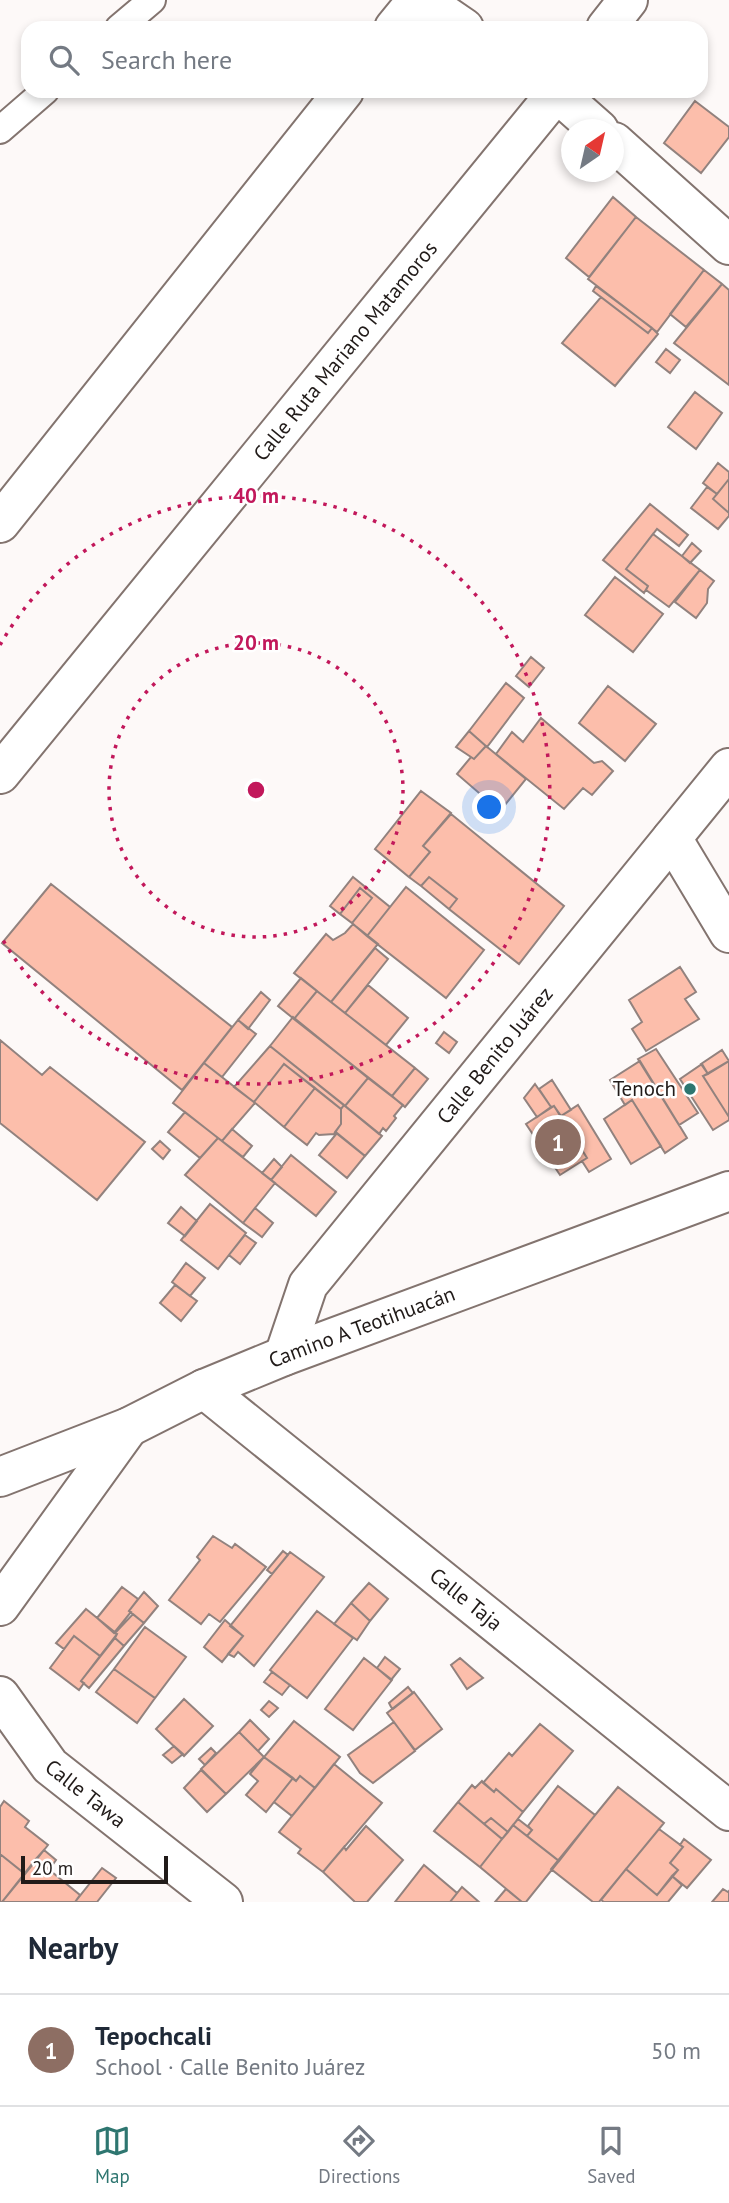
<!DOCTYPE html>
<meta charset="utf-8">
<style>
body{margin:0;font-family:"PT Sans",sans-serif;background:#f2f2f3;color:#1f2937}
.compass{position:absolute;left:561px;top:119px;width:63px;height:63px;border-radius:50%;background:#fff;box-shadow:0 4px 10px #0003;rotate:34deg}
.scale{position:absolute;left:21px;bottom:18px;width:147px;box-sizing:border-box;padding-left:7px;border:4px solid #211b19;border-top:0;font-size:19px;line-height:24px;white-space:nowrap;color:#211b19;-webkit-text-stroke:5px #fff;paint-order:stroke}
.you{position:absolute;left:490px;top:808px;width:24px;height:24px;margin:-18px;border:5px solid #fff;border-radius:50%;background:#1a73e8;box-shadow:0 0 0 10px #1a73e833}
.badge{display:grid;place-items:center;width:46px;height:46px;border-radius:50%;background:#2e7670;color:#fff;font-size:23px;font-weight:700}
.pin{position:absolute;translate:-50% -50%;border:4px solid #fff;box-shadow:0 2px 7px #0006}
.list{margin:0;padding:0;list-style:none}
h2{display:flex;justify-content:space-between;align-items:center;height:91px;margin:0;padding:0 28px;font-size:30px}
h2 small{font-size:23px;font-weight:400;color:#747a83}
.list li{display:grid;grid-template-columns:46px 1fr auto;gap:21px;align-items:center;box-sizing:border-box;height:112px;padding:0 28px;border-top:2px solid #e0e1e3}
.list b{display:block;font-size:26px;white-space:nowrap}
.list p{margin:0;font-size:23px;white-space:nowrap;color:#747a83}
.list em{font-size:23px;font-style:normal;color:#747a83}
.icon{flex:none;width:38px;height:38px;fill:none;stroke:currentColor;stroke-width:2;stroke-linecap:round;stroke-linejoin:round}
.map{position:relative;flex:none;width:729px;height:1902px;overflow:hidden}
.search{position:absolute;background:#fff;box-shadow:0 4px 10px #0003;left:21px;right:21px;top:21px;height:77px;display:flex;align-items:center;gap:18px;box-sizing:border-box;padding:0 24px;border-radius:21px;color:#747a83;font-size:26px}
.sheet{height:203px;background:#fff}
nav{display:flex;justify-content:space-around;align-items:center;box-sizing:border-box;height:98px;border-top:2px solid #e0e1e3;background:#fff;font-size:19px;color:#747a83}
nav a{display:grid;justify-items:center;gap:4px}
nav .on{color:#2e7670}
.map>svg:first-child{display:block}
.building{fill:#fcbeab;stroke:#92827e;stroke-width:2}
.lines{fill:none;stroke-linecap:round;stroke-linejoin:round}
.service-casing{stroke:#83746f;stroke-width:30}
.minor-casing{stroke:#83746f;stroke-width:42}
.tertiary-casing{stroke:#83746f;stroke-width:42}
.secondary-casing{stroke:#83746f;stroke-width:42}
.service{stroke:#fff;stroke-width:26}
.minor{stroke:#fff;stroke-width:38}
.tertiary{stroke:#fff;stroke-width:38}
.secondary{stroke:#fff;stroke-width:38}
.ring{fill:none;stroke:#c2185b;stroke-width:3.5;stroke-dasharray:3.5 7}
.poi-dot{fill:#2e7670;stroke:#fff;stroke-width:2.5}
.labels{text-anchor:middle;stroke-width:5;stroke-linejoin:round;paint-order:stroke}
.street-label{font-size:21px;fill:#211b19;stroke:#fff}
.poi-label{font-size:21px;fill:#211b19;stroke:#fff;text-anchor:end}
.centre{fill:#c2185b;stroke:#fff;stroke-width:3.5}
.ring-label{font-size:21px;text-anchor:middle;font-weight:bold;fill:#c2185b;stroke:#fff;stroke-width:5;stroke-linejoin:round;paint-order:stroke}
</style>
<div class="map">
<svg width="729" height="1902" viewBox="0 0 729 1902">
<rect width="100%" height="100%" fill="#fdf9f8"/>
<path class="building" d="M695 101 729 127V137L701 173 664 143Z
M613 197 636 217 589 277 566 258Z
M636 217 704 270 657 332 588 279Z
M704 270 722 284 686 327 670 314Z
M722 284 729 290V385L674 343Z
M596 286 652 328 648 333 593 291Z
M601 297 648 333 652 328 658 334 615 386 562 343Z
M666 349 680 360 670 373 656 362Z
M695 392 722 413 696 449 668 427Z
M718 463 729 472V479L717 494 703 483Z
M729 479V513L713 499Z
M707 487 717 494 713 499 729 513V516L718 529 691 508Z
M650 504 688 535 679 546 657 529 626 569 648 586 644 593 603 560Z
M653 534 700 570 669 607 646 590 648 586 626 569Z
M692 543 701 551 690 563 682 556Z
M700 570 714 581 708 589 707 603 696 618 675 602Z
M615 577 663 614 633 652 585 615Z
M531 657 544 668 529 687 516 676Z
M506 683 524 698 487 747 469 731Z
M608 686 656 724 625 761 579 723Z
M541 718 594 763 602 761 613 771 592 795 583 788 564 809 496 754 512 732 523 742Z
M469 731 486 746 474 759 456 747Z
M486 746 526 779 500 811 457 774 471 757 474 759Z
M421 791 451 813 423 846 430 852 409 877 375 849Z
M451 814 564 906 519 964 449 909 457 899 429 877 421 886 409 877 430 852 423 846Z
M353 877 390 907 367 936 352 923 372 898 360 888 340 914 330 906Z
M429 877 457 899 449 909 421 886Z
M51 884 232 1027 182 1090 2 943Z
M406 887 484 950 446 998 367 936Z
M360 888 372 898 352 923 340 914Z
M353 924 378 944 331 1002 294 973 326 934 333 940 345 933Z
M375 948 388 959 345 1013 331 1002Z
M680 967 696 992 685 999 699 1019 646 1051 632 1029 642 1022 629 1000Z
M301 978 317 991 294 1019 278 1006Z
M368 985 408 1018 386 1045 345 1013Z
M317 991 415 1068 392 1096 294 1019Z
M261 992 270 1000 248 1029 238 1020Z
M293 1017 368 1078 345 1106 270 1046Z
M238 1020 256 1034 222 1077 204 1063Z
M444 1032 457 1042 449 1053 436 1043Z
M0 1040 42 1075 50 1067 145 1142 97 1200 0 1123Z
M270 1046 344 1105 341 1109 284 1064 254 1102 234 1087Z
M656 1049 698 1113 679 1125 638 1059Z
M722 1050 729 1061 708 1074 701 1064Z
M640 1061 687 1138 665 1153 632 1100 625 1105 610 1080Z
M729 1061V1117L703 1076Z
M204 1063 255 1103 222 1141 173 1103Z
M284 1064 315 1088 284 1127 254 1102Z
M702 1064 708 1074 703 1076 729 1117V1120L713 1130 680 1079Z
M415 1068 428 1079 405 1107 392 1096Z
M368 1078 403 1105 394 1116 396 1118 386 1131 383 1128 379 1134 345 1106Z
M552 1080 571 1110 561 1116 554 1106 551 1107 539 1089Z
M535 1084 551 1107 537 1117 524 1098Z
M315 1088 341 1109V1124L334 1134 319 1135 316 1133 307 1145 284 1127Z
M632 1100 661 1146 631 1164 604 1119Z
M344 1105 382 1136 365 1156 335 1132 341 1124V1109Z
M578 1105 611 1159 589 1172 582 1161 587 1158 561 1116Z
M554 1106 587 1158 560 1175 526 1124Z
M185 1112 218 1138 200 1158 168 1132Z
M232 1129 252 1146 243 1157 222 1141Z
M337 1133 365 1156 347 1178 319 1155Z
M218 1138 275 1183 243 1223 185 1175Z
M160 1141 170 1150 163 1159 152 1149Z
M291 1155 336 1192 316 1216 271 1180Z
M274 1159 282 1167 271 1180 262 1173Z
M210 1204 246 1233 218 1269 181 1240Z
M181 1207 197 1221 185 1236 168 1223Z
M255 1208 273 1223 262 1237 243 1223Z
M245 1235 256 1243 240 1264 229 1255Z
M186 1263 205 1278 190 1296 172 1282Z
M175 1285 197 1301 181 1321 160 1303Z
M213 1536 232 1548 235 1544 266 1567 220 1622 209 1614 201 1624 169 1600 200 1560 197 1557Z
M283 1551 288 1555 272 1574 267 1570Z
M290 1552 324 1577 254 1666 238 1652 234 1657 228 1654 243 1636 230 1626Z
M369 1583 388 1599 370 1621 351 1603Z
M122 1587 138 1599 129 1611 131 1612 114 1633 97 1618Z
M144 1592 158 1606 144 1623 129 1611Z
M351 1603 370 1621 357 1640 334 1624Z
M86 1609 117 1634 100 1656 74 1636 64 1649 56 1643Z
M317 1611 353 1638 307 1698 270 1670Z
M133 1614 144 1623 124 1646 115 1638 117 1634 115 1633Z
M225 1620 243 1636 222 1662 204 1647Z
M145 1627 186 1657 155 1698 114 1669Z
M74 1636 100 1656 81 1681 84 1683 79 1690 50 1668Z
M115 1638 124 1646 89 1688 81 1681Z
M385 1657 400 1669 391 1680 377 1668Z
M364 1658 392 1680 353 1730 325 1709Z
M460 1658 483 1678 467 1689 451 1665Z
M114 1669 155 1698 137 1723 96 1692Z
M272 1672 290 1685 282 1695 264 1682Z
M408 1687 413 1693 393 1709 391 1707 389 1703Z
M414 1692 442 1729 415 1750 387 1713Z
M184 1699 213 1726 184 1756 156 1729Z
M269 1701 278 1708 269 1717 261 1710Z
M250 1720 269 1739 258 1751 239 1732Z
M294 1721 340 1757 315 1788 300 1776 296 1781 264 1757Z
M394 1722 415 1751 373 1783 360 1773 348 1755Z
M540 1724 573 1751 523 1812 496 1789 494 1792 483 1783 509 1753 512 1756Z
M239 1732 264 1757 226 1794 201 1769Z
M174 1746 183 1754 172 1763 163 1755Z
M211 1748 216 1753 205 1765 199 1759Z
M264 1757 293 1778 266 1812 246 1795 258 1781 250 1774Z
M334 1764 382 1803 323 1872 298 1853 301 1849 279 1832Z
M201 1770 226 1794 207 1812 184 1788Z
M300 1776 315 1788 292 1816 274 1802 293 1778 296 1781Z
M482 1781 494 1792 496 1789 523 1812 508 1832 491 1818 484 1824 458 1802 472 1785 475 1788Z
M558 1786 595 1815 559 1861 527 1836 532 1830 528 1826Z
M618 1787 664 1823 599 1902H593L551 1869Z
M4 1801 29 1821 25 1827 48 1845 25 1874 0 1854V1807Z
M458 1802 502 1839 480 1867 434 1831Z
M491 1818 508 1832 502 1839 484 1824Z
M518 1819 532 1830 527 1836 513 1825Z
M513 1825 559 1861 526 1902H522L480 1867Z
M366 1826 403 1860 367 1902H355L323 1872 344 1847 346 1850Z
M659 1829 683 1847 670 1863 678 1870 657 1895 626 1869Z
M684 1839 711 1860 687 1888 672 1876 678 1870 670 1863 683 1847 680 1845Z
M44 1850 56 1860 49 1870 36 1859Z
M0 1854 25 1874 2 1902H0Z
M36 1859 80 1895 75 1902H2Z
M424 1865 457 1893 450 1902H395Z
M102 1868 116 1878 97 1902H75Z
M626 1869 657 1895 672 1876 682 1885 668 1902H604L601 1900Z
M462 1887 479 1902H450Z
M506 1889 522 1902H495Z
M723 1889 728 1892 729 1891V1902H712Z"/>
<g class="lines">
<g class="service-casing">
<path id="service" d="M119 28 152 0
M0 130 45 91"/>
</g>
<g class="minor-casing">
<g id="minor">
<path d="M423 0 464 28"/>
<path d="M555 91 599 130"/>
<path d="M614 142 729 245"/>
<path d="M672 838 729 933"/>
<path id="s1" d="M284 1356 308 1285 729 768"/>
<path id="s2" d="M204 1389 729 1811"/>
<path d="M0 1606 129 1427"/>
<path id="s3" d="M0 1696 50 1766 223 1902"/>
</g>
</g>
<g class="tertiary-casing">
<g id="tertiary">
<path id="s4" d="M0 1477 129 1427 204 1389 284 1356 729 1191"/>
</g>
</g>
<g class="secondary-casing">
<g id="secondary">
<path d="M394 28 417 0"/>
<path d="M606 28 628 0"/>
<path d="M0 523 344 91"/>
<path id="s5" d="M0 774 558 91"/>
</g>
</g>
<use href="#service" class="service"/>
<use href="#minor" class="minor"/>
<use href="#tertiary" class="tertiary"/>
<use href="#secondary" class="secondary"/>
</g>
<g class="ring">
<circle cx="256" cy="790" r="147"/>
<path d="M0 645A294 294 0 1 1 0 935"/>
</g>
<circle class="poi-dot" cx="690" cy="1089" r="7"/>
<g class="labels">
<g class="street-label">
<text dy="7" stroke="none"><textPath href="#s5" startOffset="546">Calle Ruta Mariano Matamoros</textPath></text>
<text dy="7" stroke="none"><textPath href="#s1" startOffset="371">Calle Benito Juárez</textPath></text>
<text dy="7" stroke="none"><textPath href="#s4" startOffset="392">Camino A Teotihuacán</textPath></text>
<text dy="7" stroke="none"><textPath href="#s2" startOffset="336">Calle Taja</textPath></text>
<text dy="7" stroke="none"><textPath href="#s3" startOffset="131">Calle Tawa</textPath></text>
</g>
<g class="poi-label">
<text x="676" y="1096">Tenoch</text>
</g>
</g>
<circle cx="256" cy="790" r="10" class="centre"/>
<g class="ring-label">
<text x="256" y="503">40 m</text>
<text x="256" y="650">20 m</text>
</g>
</svg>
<svg class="compass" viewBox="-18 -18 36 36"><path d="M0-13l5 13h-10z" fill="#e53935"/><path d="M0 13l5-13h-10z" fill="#747a83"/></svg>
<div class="scale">20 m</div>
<div class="you"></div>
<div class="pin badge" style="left:558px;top:1142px;background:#8d6e63">1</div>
<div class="search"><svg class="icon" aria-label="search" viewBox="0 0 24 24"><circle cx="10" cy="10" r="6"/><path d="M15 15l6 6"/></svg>Search here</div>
</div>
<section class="sheet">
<h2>Nearby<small></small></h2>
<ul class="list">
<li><span class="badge" style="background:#8d6e63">1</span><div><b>Tepochcali</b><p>School · Calle Benito Juárez</p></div><em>50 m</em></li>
</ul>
</section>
<nav>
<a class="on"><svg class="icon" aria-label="map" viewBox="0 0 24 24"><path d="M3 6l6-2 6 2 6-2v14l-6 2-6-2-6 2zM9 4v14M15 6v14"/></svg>Map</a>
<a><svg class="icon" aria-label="directions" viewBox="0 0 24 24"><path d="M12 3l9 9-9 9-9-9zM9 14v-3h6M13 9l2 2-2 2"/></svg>Directions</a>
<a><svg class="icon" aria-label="saved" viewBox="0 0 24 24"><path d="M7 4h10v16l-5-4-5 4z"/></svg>Saved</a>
</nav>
